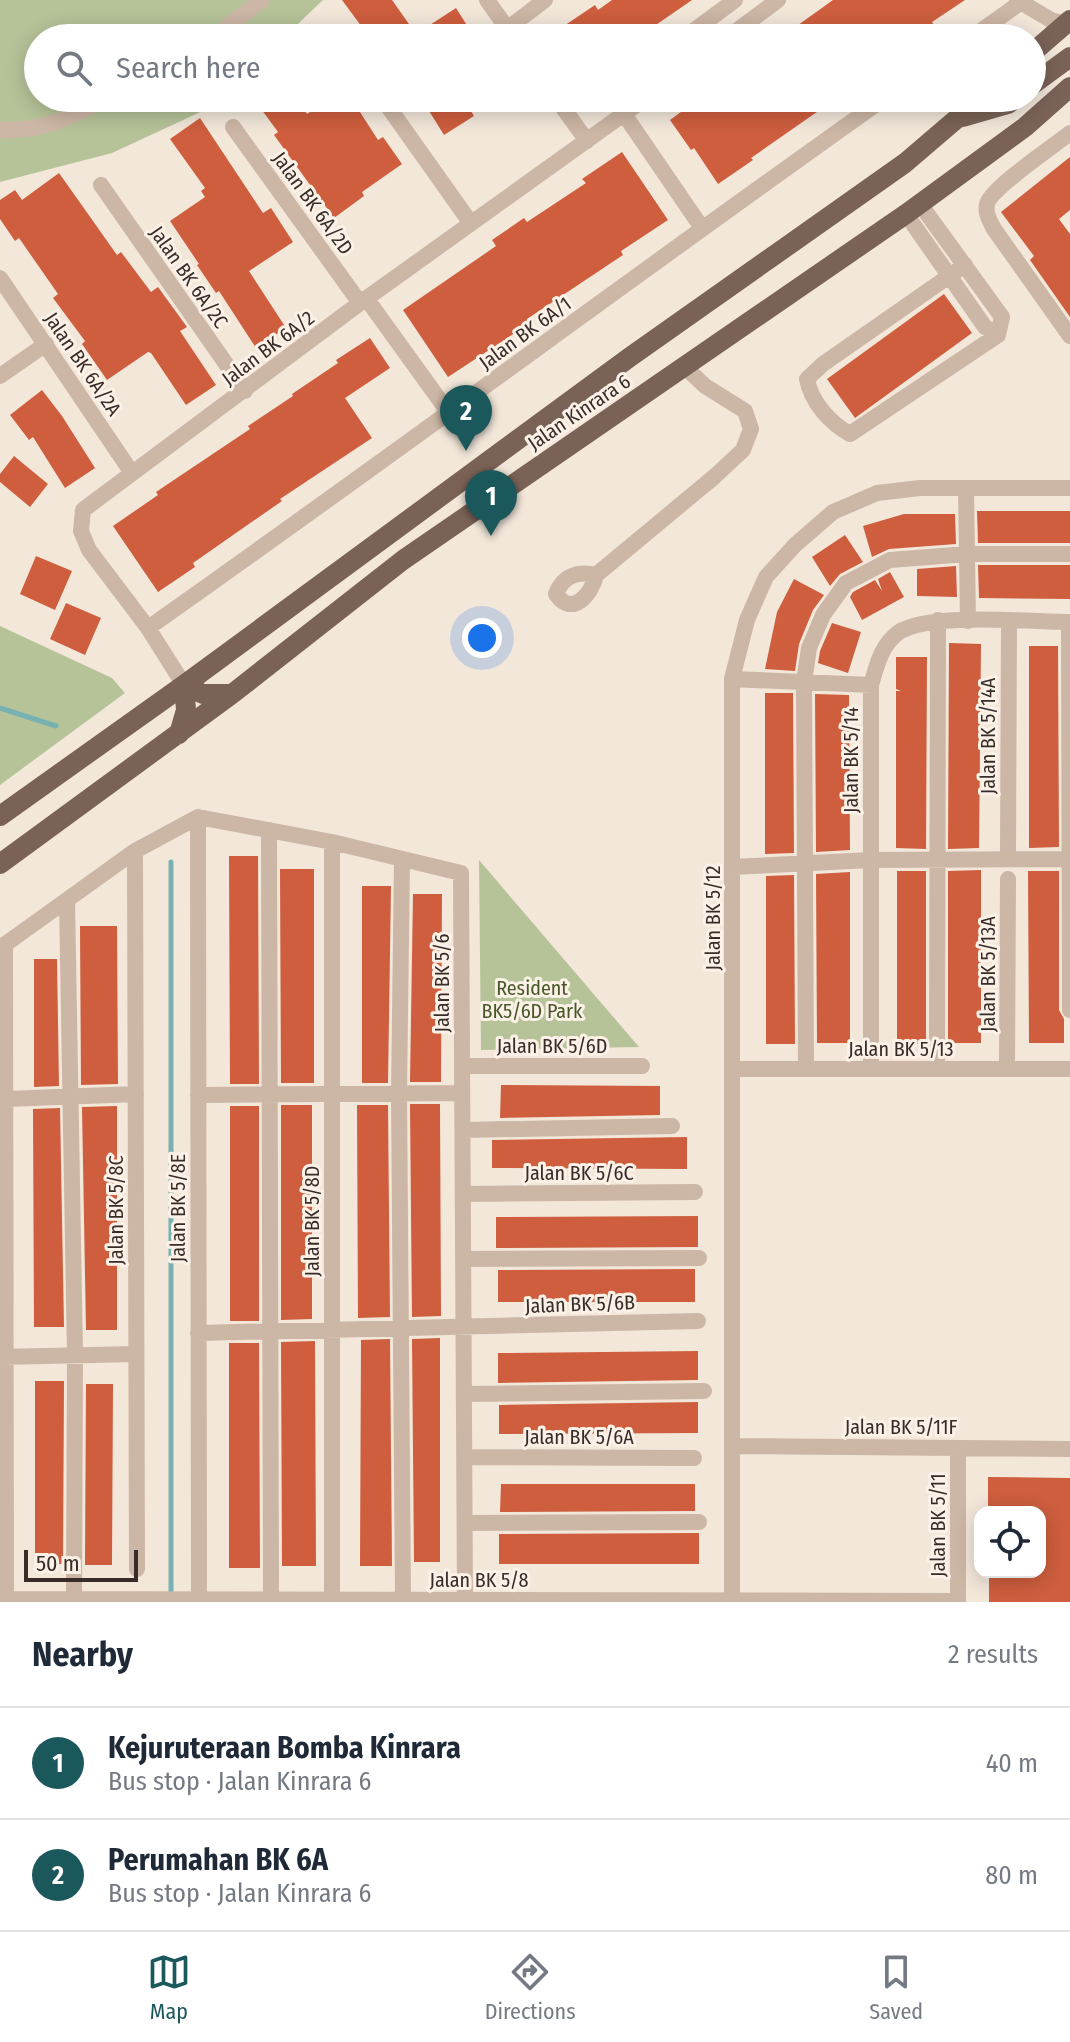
<!DOCTYPE html>
<meta charset="utf-8">
<style>
body{margin:0;font-family:"Fira Sans Condensed",sans-serif;background:#f6f6f7;color:#1f2937}
.controls{position:absolute;right:24px;bottom:24px;display:grid;overflow:hidden;border-radius:16px;box-shadow:0 4px 20px #0003}
.controls button{width:72px;height:72px;display:grid;place-items:center;padding:0;border:0;border-bottom:2px solid #e0e1e3;background:#fff;color:#1f2937;font:40px sans-serif}
.scale{position:absolute;left:24px;bottom:20px;width:114px;box-sizing:border-box;padding-left:8px;border:4px solid #372c27;border-top:0;font-size:22px;line-height:28px;white-space:nowrap;color:#372c27;-webkit-text-stroke:6px #fbf1e7;paint-order:stroke}
.you{position:absolute;left:482px;top:638px;width:28px;height:28px;margin:-20px;border:6px solid #fff;border-radius:50%;background:#1a73e8;box-shadow:0 0 0 12px #1a73e833}
.badge{display:grid;place-items:center;width:52px;height:52px;border-radius:50%;background:#1a585b;color:#fff;font-size:26px;font-weight:700}
.pin{position:absolute;translate:-50% -66px;filter:drop-shadow(0 2px 4px #0008)}
.pin::after{content:'';position:absolute;top:42px;width:28px;height:24px;background:inherit;clip-path:polygon(0 0,100% 0,50% 100%)}
.list{margin:0;padding:0;list-style:none}
h2{display:flex;justify-content:space-between;align-items:center;height:104px;margin:0;padding:0 32px;font-size:34px}
h2 small{font-size:26px;font-weight:400;color:#747a83}
.list li{display:grid;grid-template-columns:52px 1fr auto;gap:24px;align-items:center;box-sizing:border-box;height:112px;padding:0 32px;border-top:2px solid #e0e1e3}
.list b{display:block;font-size:30px;white-space:nowrap}
.list p{margin:0;font-size:26px;white-space:nowrap;color:#747a83}
.list em{font-size:26px;font-style:normal;color:#747a83}
.icon{flex:none;width:44px;height:44px;fill:none;stroke:currentColor;stroke-width:2;stroke-linecap:round;stroke-linejoin:round}
.map{position:relative;flex:none;width:1070px;height:1602px;overflow:hidden}
.search{position:absolute;background:#fff;box-shadow:0 4px 20px #0003;left:24px;right:24px;top:24px;height:88px;display:flex;align-items:center;gap:20px;box-sizing:border-box;padding:0 28px;border-radius:44px;color:#747a83;font-size:30px}
.sheet{height:328px;background:#fff}
nav{display:flex;justify-content:space-around;align-items:center;box-sizing:border-box;height:112px;border-top:2px solid #e0e1e3;background:#fff;font-size:22px;color:#747a83}
nav a{display:grid;justify-items:center;gap:4px}
nav .on{color:#1a585b}
.map>svg:first-child{display:block}
.green{fill:#b6c399}
.lines{fill:none;stroke-linecap:round;stroke-linejoin:round}
.stream{stroke:#77b1b2;stroke-width:5}
.building{fill:#ce5e3e}
.minor{stroke:#ccb6a5;stroke-width:16}
.major{stroke:#7a6257;stroke-width:20}
.labels{text-anchor:middle;stroke-width:6;stroke-linejoin:round;paint-order:stroke}
.street-label{font-size:20px;fill:#372c27;stroke:#fbf1e7}
.park-label{font-size:20px;fill:#475729;stroke:#fbf1e7}
</style>
<div class="map">
<svg width="1070" height="1602" viewBox="0 0 1070 1602">
<rect width="100%" height="100%" fill="#f3e7da"/>
<path class="green" d="M0 0H323L283 38H38V98H220L209 108 112 153 0 182Z
M0 626 112 678 125 693 0 785Z
M479 860 639 1047 481 1050Z"/>
<g class="lines">
<path class="stream" d="M0 708 56 726
M171 862V1597"/>
</g>
<path class="building" d="M342 0H392L416 34 456 8 475 38H384L380 33 370 38Z
M612 0H692L637 38H546L595 5 598 10Z
M833 0H965L932 22 935 27 918 38H780Z
M253 98H295L307 114 331 98H351L378 140 383 137 402 164 362 192 364 196 334 218 274 135 278 132Z
M421 98H463L474 116 444 135Z
M700 98H837L751 158 753 160 718 184 694 148 691 150 670 120Z
M200 118 263 213 271 208 293 242 249 271 286 328 256 348 219 291 216 293 197 265 199 264 170 221 205 197 201 191 205 188 170 139Z
M622 152 668 220 621 251 623 255 527 319 530 323 448 377 403 310 496 246 492 240 524 218 527 222 586 183 582 179Z
M1070 157V210L1059 219 1070 234V317L1030 260 1034 256 1001 212Z
M59 173 117 255 121 252 151 292 158 287 187 327 180 331 216 385 186 405 151 353 148 352 107 380 82 344 85 341 53 298 58 294 19 238 15 241 0 219V200L15 190 22 200Z
M944 294 972 333 855 418 827 379Z
M370 338 390 368 345 398 372 438 280 499 282 501 193 563 195 567 158 592 113 526 158 495 156 492 250 429 248 426 293 396 292 394 338 363 336 360Z
M42 390 62 416 95 468 65 488 33 437 29 440 10 415Z
M14 456 48 484 30 507 0 482V474Z
M977 511H1070V543H978Z
M904 514H955L956 544 889 549 872 557 863 526Z
M845 535 863 562 840 574 830 586 812 557Z
M36 556 72 571 55 610 20 594Z
M978 565H1070V599L979 598Z
M956 566 957 597 917 596V569Z
M890 572 904 597 862 620 850 597 853 592 875 580 882 591 878 579Z
M794 579 824 595 813 610 799 644 795 671 765 669 777 612Z
M66 603 101 618 85 655 50 639Z
M832 623 861 632 848 673 818 663 820 651Z
M949 643 981 644 979 848 948 849Z
M1029 646H1058L1059 847 1029 848Z
M896 657H927L926 849 896 848V691H901L896 689Z
M765 693H793L794 853 765 854Z
M815 694 849 695 850 850 816 852Z
M229 856H258L259 1084H230Z
M280 869H314V1083H281Z
M981 870V1043H948V871Z
M897 871H926V1044H897Z
M1028 871H1059V1010L1064 1019V1043H1029Z
M850 872V1043H817L816 874Z
M794 875 795 1044H766V876Z
M362 886H391L388 1083H362Z
M413 894H442L441 1082H410Z
M80 926H117L118 1084 81 1085Z
M34 959H57L59 1086 34 1087Z
M501 1085 660 1086V1115L500 1118Z
M410 1104H440L441 1316 412 1317Z
M281 1105H312V1319L281 1320Z
M357 1105H388L390 1317 358 1318Z
M117 1106V1330H86L82 1107Z
M230 1106H259V1321H230Z
M60 1108 64 1327H34L33 1109Z
M687 1137V1169L492 1168V1140Z
M698 1216V1247L496 1248V1217Z
M695 1269V1302H498V1270Z
M440 1338V1562H414L412 1339Z
M390 1339 392 1566H360L361 1340Z
M315 1341 316 1566H282L281 1342Z
M229 1343H259L260 1568H229Z
M698 1351V1380L498 1383V1353Z
M35 1381H64L63 1564H35Z
M86 1384H113L112 1565H85Z
M698 1402V1433L499 1434V1405Z
M988 1477 1070 1478V1602H989V1572H1040V1512H988Z
M501 1484H695V1511L500 1512Z
M699 1533V1564H499V1534Z"/>
<g class="lines">
<path class="minor" d="M487 0 514 38
M1017 0 1051 20 1065 24
M507 29 545 0
M338 37 339 38
M213 38 262 0
M684 38 735 0
M727 38 778 0
M971 38 1020 3
M382 98 470 222
M556 98 587 141
M624 114 702 228
M233 127 360 303
M0 130C45 131 69 118 108 98
M1070 133C1054 146 991 188 987 204 985 214 990 221 994 229L1070 336
M101 185 245 391
M920 204 1002 317 998 335 850 434C830 423 811 402 807 379L823 364 965 265
M906 214 985 327 998 335
M0 278 132 473
M366 298 449 413
M0 376 46 344
M966 488 968 621
M596 575C578 571 563 575 556 594 572 618 592 594 596 575L714 477 743 450 751 429 745 411 705 386 686 368
M1069 622 1070 1010
M148 628C395 454 638 273 885 98
M732 679 871 685
M184 685 148 628 89 550 81 531 83 510 360 303 646 98
M198 817 199 1599
M269 830 271 1599
M332 842V1599
M135 851 137 1569
M1008 851 1009 621
M402 859 399 1094 403 1599
M733 867 871 860 1070 859
M67 900 75 1355 74 1599
M5 944 6 1599
M0 948 135 851 198 817 332 842 461 873 465 1600
M462 1066H642
M732 1069H1070
M806 1069 804 682 809 648 823 615 846 583 890 560 967 554H1070
M871 1069V685C877 665 881 645 899 632 930 612 1031 622 1070 622
M937 1069 938 620
M1007 1069 1008 879
M198 1095 462 1093
M6 1099 136 1094
M463 1130 672 1126
M463 1194 695 1192
M463 1259 699 1258
M198 1333 698 1321
M0 1357 136 1354
M464 1394 704 1391
M732 1446 1070 1449
M958 1448V1602
M465 1457 694 1458
M465 1523 699 1522
M0 1599 958 1601
M732 1600V679L747 620 766 577 795 545 833 512 877 493 920 488H1070"/>
<path class="major" d="M1032 53 1070 20
M1032 85 1070 57
M963 117 1008 104 1015 98
M179 734 186 710 184 685 203 694H232
M0 816 184 685 630 357 905 163 981 98
M0 864 232 694 403 560 906 214 1025 127 1070 87"/>
</g>
<g class="labels">
<g class="street-label">
<text transform="translate(313 203) rotate(54)" y="7">Jalan BK 6A/2D</text>
<text transform="translate(189 277) rotate(55)" y="7">Jalan BK 6A/2C</text>
<text transform="translate(525 333) rotate(-36)" y="7">Jalan BK 6A/1</text>
<text transform="translate(268 348) rotate(-37)" y="7">Jalan BK 6A/2</text>
<text transform="translate(83 364) rotate(56)" y="7">Jalan BK 6A/2A</text>
<text transform="translate(579 412) rotate(-34)" y="7">Jalan Kinrara 6</text>
<text transform="translate(988 736) rotate(-90)" y="7">Jalan BK 5/14A</text>
<text transform="translate(851 760) rotate(-90)" y="7">Jalan BK 5/14</text>
<text transform="translate(713 918) rotate(-90)" y="7">Jalan BK 5/12</text>
<text transform="translate(988 974) rotate(-90)" y="7">Jalan BK 5/13A</text>
<text transform="translate(442 983) rotate(-90)" y="7">Jalan BK 5/6</text>
<text x="552" y="1053">Jalan BK 5/6D</text>
<text x="901" y="1056">Jalan BK 5/13</text>
<text x="579" y="1180">Jalan BK 5/6C</text>
<text transform="translate(178 1208) rotate(-90)" y="7">Jalan BK 5/8E</text>
<text transform="translate(116 1210) rotate(-90)" y="7">Jalan BK 5/8C</text>
<text transform="translate(312 1221) rotate(-90)" y="7">Jalan BK 5/8D</text>
<text transform="translate(580 1304) rotate(-2)" y="7">Jalan BK 5/6B</text>
<text x="901" y="1434">Jalan BK 5/11F</text>
<text x="579" y="1444">Jalan BK 5/6A</text>
<text transform="translate(938 1525) rotate(-90)" y="7">Jalan BK 5/11</text>
<text x="479" y="1587">Jalan BK 5/8</text>
</g>
<g class="park-label">
<text x="532" y="995">Resident<tspan x="532" dy="23">BK5/6D Park</tspan></text>
</g>
</g>
</svg>
<div class="controls">
<button><svg class="icon" aria-label="locate" viewBox="0 0 24 24"><circle cx="12" cy="12" r="6"/><path d="M12 2v4M12 18v4M2 12h4M18 12h4"/></svg></button>
</div>
<div class="scale">50 m</div>
<div class="you"></div>
<div class="pin badge" style="left:491px;top:536px">1</div>
<div class="pin badge" style="left:466px;top:451px">2</div>
<div class="search"><svg class="icon" aria-label="search" viewBox="0 0 24 24"><circle cx="10" cy="10" r="6"/><path d="M15 15l6 6"/></svg>Search here</div>
</div>
<section class="sheet">
<h2>Nearby<small>2 results</small></h2>
<ul class="list">
<li><span class="badge">1</span><div><b>Kejuruteraan Bomba Kinrara</b><p>Bus stop · Jalan Kinrara 6</p></div><em>40 m</em></li>
<li><span class="badge">2</span><div><b>Perumahan BK 6A</b><p>Bus stop · Jalan Kinrara 6</p></div><em>80 m</em></li>
</ul>
</section>
<nav>
<a class="on"><svg class="icon" aria-label="map" viewBox="0 0 24 24"><path d="M3 6l6-2 6 2 6-2v14l-6 2-6-2-6 2zM9 4v14M15 6v14"/></svg>Map</a>
<a><svg class="icon" aria-label="directions" viewBox="0 0 24 24"><path d="M12 3l9 9-9 9-9-9zM9 14v-3h6M13 9l2 2-2 2"/></svg>Directions</a>
<a><svg class="icon" aria-label="saved" viewBox="0 0 24 24"><path d="M7 4h10v16l-5-4-5 4z"/></svg>Saved</a>
</nav>
